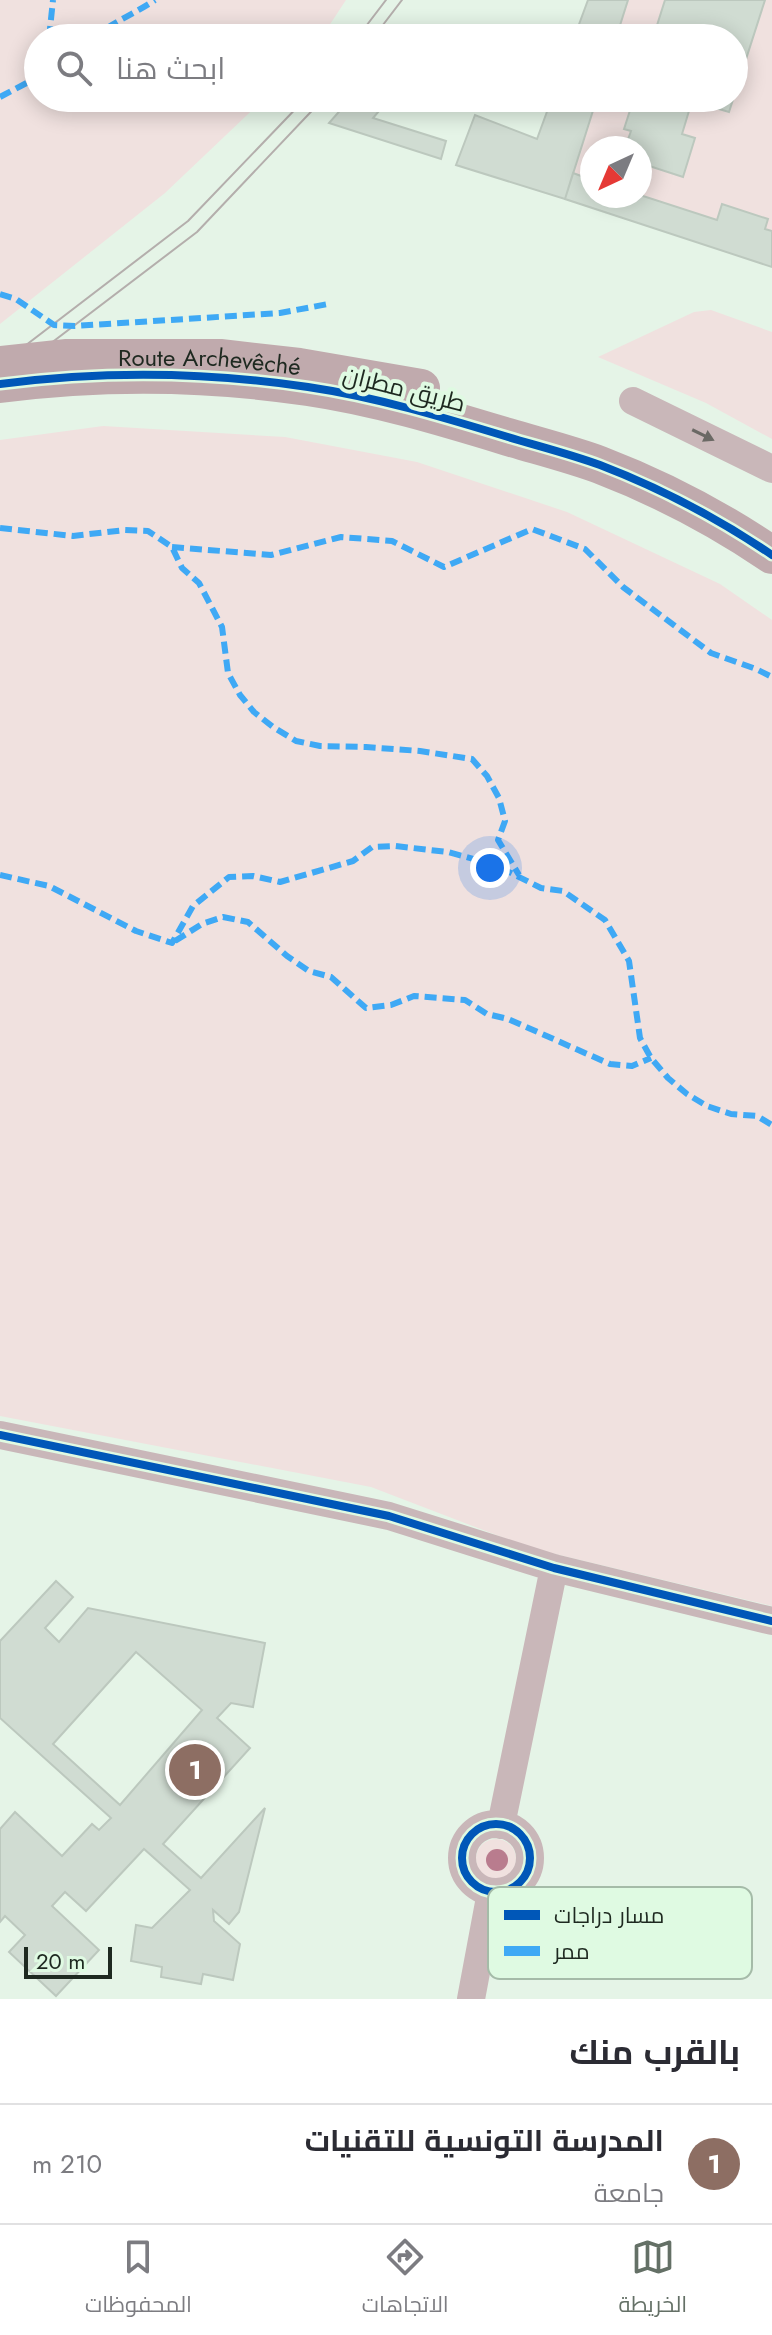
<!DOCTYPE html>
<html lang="ar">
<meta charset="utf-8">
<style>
body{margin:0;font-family:Jost,Cairo,sans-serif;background:#f2f2f3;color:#2b2b33;direction:rtl}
.compass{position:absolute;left:580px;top:136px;width:72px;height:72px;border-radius:50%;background:#fff;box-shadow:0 4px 20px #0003;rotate:224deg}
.scale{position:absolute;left:24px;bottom:20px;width:88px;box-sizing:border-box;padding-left:8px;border:4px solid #1e2920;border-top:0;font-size:22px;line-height:28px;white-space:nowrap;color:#1e2920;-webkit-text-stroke:6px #dffae2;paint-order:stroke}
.you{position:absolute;left:490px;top:868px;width:28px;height:28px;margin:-20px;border:6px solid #fff;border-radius:50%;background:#1a73e8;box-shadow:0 0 0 12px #1a73e833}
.badge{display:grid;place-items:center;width:52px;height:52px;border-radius:50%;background:#647066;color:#fff;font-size:26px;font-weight:700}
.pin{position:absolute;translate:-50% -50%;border:4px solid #fff;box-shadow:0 2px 8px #0006}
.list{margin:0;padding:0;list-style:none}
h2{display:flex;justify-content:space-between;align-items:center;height:104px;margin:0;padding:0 32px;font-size:34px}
h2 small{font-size:26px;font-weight:400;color:#7c7c81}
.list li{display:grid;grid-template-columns:52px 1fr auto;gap:24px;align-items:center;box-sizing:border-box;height:120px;padding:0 32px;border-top:2px solid #e1e1e2}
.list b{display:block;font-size:30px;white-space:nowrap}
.list p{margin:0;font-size:26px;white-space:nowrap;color:#7c7c81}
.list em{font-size:26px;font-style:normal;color:#7c7c81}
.icon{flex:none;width:44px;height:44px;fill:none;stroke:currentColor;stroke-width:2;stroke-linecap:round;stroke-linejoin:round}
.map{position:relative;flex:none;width:772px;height:1999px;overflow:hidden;direction:ltr}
.search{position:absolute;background:#fff;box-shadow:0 4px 20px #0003;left:24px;right:24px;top:24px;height:88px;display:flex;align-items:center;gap:20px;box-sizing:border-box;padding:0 28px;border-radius:44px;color:#7c7c81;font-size:30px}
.sheet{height:224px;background:#fff}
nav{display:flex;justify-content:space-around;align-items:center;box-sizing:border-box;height:112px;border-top:2px solid #e1e1e2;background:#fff;font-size:22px;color:#7c7c81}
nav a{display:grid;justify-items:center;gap:4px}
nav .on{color:#647066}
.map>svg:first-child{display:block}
.green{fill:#f0e1df;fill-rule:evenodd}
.building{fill:#d0dcd2;stroke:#bcc8be;stroke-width:2;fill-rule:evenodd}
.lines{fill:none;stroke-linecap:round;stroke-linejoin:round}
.street{stroke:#c9b7b9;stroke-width:28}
.secondary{stroke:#c0aaad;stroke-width:38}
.tram{stroke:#b4aeac;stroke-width:2}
.secondary-bridge{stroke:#c0aaad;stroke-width:38}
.quiet{stroke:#3fa9f5;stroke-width:6;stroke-dasharray:12 6;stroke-linecap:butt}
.cycleway-casing{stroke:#dffae2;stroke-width:13}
.cycleway{stroke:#0057b8;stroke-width:8}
.tree{fill:#b97c8e}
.oneway{fill:#6b6965}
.labels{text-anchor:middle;stroke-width:8;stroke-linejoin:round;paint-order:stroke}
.street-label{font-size:24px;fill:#1e2920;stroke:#dffae2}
.key{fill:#dffae2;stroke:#a5bba8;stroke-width:2}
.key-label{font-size:22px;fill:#1e2920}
</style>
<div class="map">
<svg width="772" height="1999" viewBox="0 0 772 1999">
<rect width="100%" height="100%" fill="#e5f4e7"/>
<path class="green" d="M0 0H346L321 38H38V98H265L165 193 0 324Z
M628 0H772V267L565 199 597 98H734V38H616ZM592 148H640V196H592Z
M711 310 772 332V439L706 403 598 357 694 312Z
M103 426 285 437 417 462 567 512 720 584 772 620V1606L530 1548 371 1487 0 1416V440Z
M476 1859a20 20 0 1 1 40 0a20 20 0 1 1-40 0Z"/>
<path class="building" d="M588 0H628L616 38H574Z
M665 0H765L729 112 692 101 682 134 695 138 683 177 640 163V148H625L631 131 624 129 634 98H734V38H653Z
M351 98H390L373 118 446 141 441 159 329 123Z
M552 98H597L565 199 456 165 475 115 537 139Z
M573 173 592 180V196L640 195 717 220 722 204 768 219 765 229 772 231V267L565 199Z
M56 1581 73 1597 45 1628 59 1642 88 1608 265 1643 253 1707 231 1703 217 1718 250 1748 163 1844 201 1878 265 1808 239 1912 229 1924 213 1910 214 1921 240 1944 233 1980 203 1974 201 1984 161 1977 162 1967 131 1961 136 1925 152 1928 190 1890 144 1849 86 1911 65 1892 52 1906 99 1950 56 1996 9 1952 25 1935 5 1916 0 1922V1829L15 1812 62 1856 92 1824 99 1830 111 1818 0 1718V1641ZM136 1652 202 1710 120 1805 53 1744Z"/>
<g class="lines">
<path class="street" d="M633 401 772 469
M0 1435 389 1516 554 1568 772 1621
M462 1858a34 34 0 1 1 68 0a34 34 0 1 1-68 0Z
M501 1825 554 1568
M471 1999 491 1892"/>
<path class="secondary" d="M0 384C101 371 207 372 308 387 376 397 442 417 508 437 538 446 570 454 600 465 660 488 719 519 772 555"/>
<path class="tram" d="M357 38 386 0
M373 38 402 0
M0 365 188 221 306 98
M0 382 197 232 324 98"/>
<path class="secondary-bridge" id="s1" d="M0 365 67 358H220L299 367 421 388"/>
<path class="quiet" d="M49 38 53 0
M92 38C112 23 134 14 155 0
M0 97 38 77
M0 294 16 299 54 325 75 326 280 313 328 304
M0 528 73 536 125 530 148 531 172 547 182 568 199 583 222 627 228 673 240 695 254 712 273 727 296 741 320 746 366 747 420 751 472 759 487 776 499 798 505 821 498 840 519 875
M172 547 271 555 341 537 392 541 444 567 532 529 585 549 623 587 711 653 756 669 772 677
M0 875 49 886 136 931 172 943 193 906 229 877 253 876 280 882 353 861 372 847 395 846 448 852 495 865 541 888 563 891 605 920 629 961 640 1038 651 1058 668 1078 687 1094 707 1106 731 1114 757 1116 772 1125
M175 941 202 924 223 917 248 922 287 956 309 971 331 977 366 1008 391 1005 414 996 465 1000 487 1014 508 1019 610 1064 632 1066 651 1058"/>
<g class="cycleway-casing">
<path id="cycleway" d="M0 384C101 371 207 372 308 387 376 397 442 417 508 437 538 446 570 454 600 465 660 488 719 519 772 555
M0 1435 389 1516 554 1568 772 1621
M462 1858a34 34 0 1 1 68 0a34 34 0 1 1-68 0Z"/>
</g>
<use href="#cycleway" class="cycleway"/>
</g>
<circle class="tree" cx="497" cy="1860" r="11"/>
<defs><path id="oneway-solid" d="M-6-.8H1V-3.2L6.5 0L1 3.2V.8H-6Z" transform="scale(2)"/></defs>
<use class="oneway" href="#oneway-solid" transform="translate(703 435) rotate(26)"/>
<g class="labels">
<g class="street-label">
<text dy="8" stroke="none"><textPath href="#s1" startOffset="210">Route Archevêché</textPath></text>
<text transform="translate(404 389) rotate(14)" y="8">طريق مطران</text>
</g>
</g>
<rect x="488" y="1887" width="264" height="92" rx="12" class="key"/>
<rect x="504" y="1910" width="36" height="10" fill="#0057b8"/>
<rect x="504" y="1946" width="36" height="10" fill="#3fa9f5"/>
<g class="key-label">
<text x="554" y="1923">مسار دراجات</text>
<text x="554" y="1959">ممر</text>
</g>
</svg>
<svg class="compass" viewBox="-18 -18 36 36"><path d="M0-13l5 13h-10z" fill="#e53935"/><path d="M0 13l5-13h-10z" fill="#7c7c81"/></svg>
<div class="scale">20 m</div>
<div class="you"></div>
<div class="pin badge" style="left:195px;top:1770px;background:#8d6e63">1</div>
<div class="search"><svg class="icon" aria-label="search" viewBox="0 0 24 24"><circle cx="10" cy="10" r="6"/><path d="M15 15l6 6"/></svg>ابحث هنا</div>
</div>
<section class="sheet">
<h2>بالقرب منك<small></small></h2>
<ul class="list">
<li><span class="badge" style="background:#8d6e63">1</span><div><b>المدرسة التونسية للتقنيات</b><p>جامعة</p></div><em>210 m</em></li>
</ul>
</section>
<nav>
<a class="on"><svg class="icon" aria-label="map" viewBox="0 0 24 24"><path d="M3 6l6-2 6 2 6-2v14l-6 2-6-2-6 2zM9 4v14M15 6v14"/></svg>الخريطة</a>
<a><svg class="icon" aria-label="directions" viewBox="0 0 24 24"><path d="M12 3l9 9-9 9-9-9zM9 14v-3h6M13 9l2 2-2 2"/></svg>الاتجاهات</a>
<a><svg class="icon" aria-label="saved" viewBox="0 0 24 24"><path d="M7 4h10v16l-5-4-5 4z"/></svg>المحفوظات</a>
</nav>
